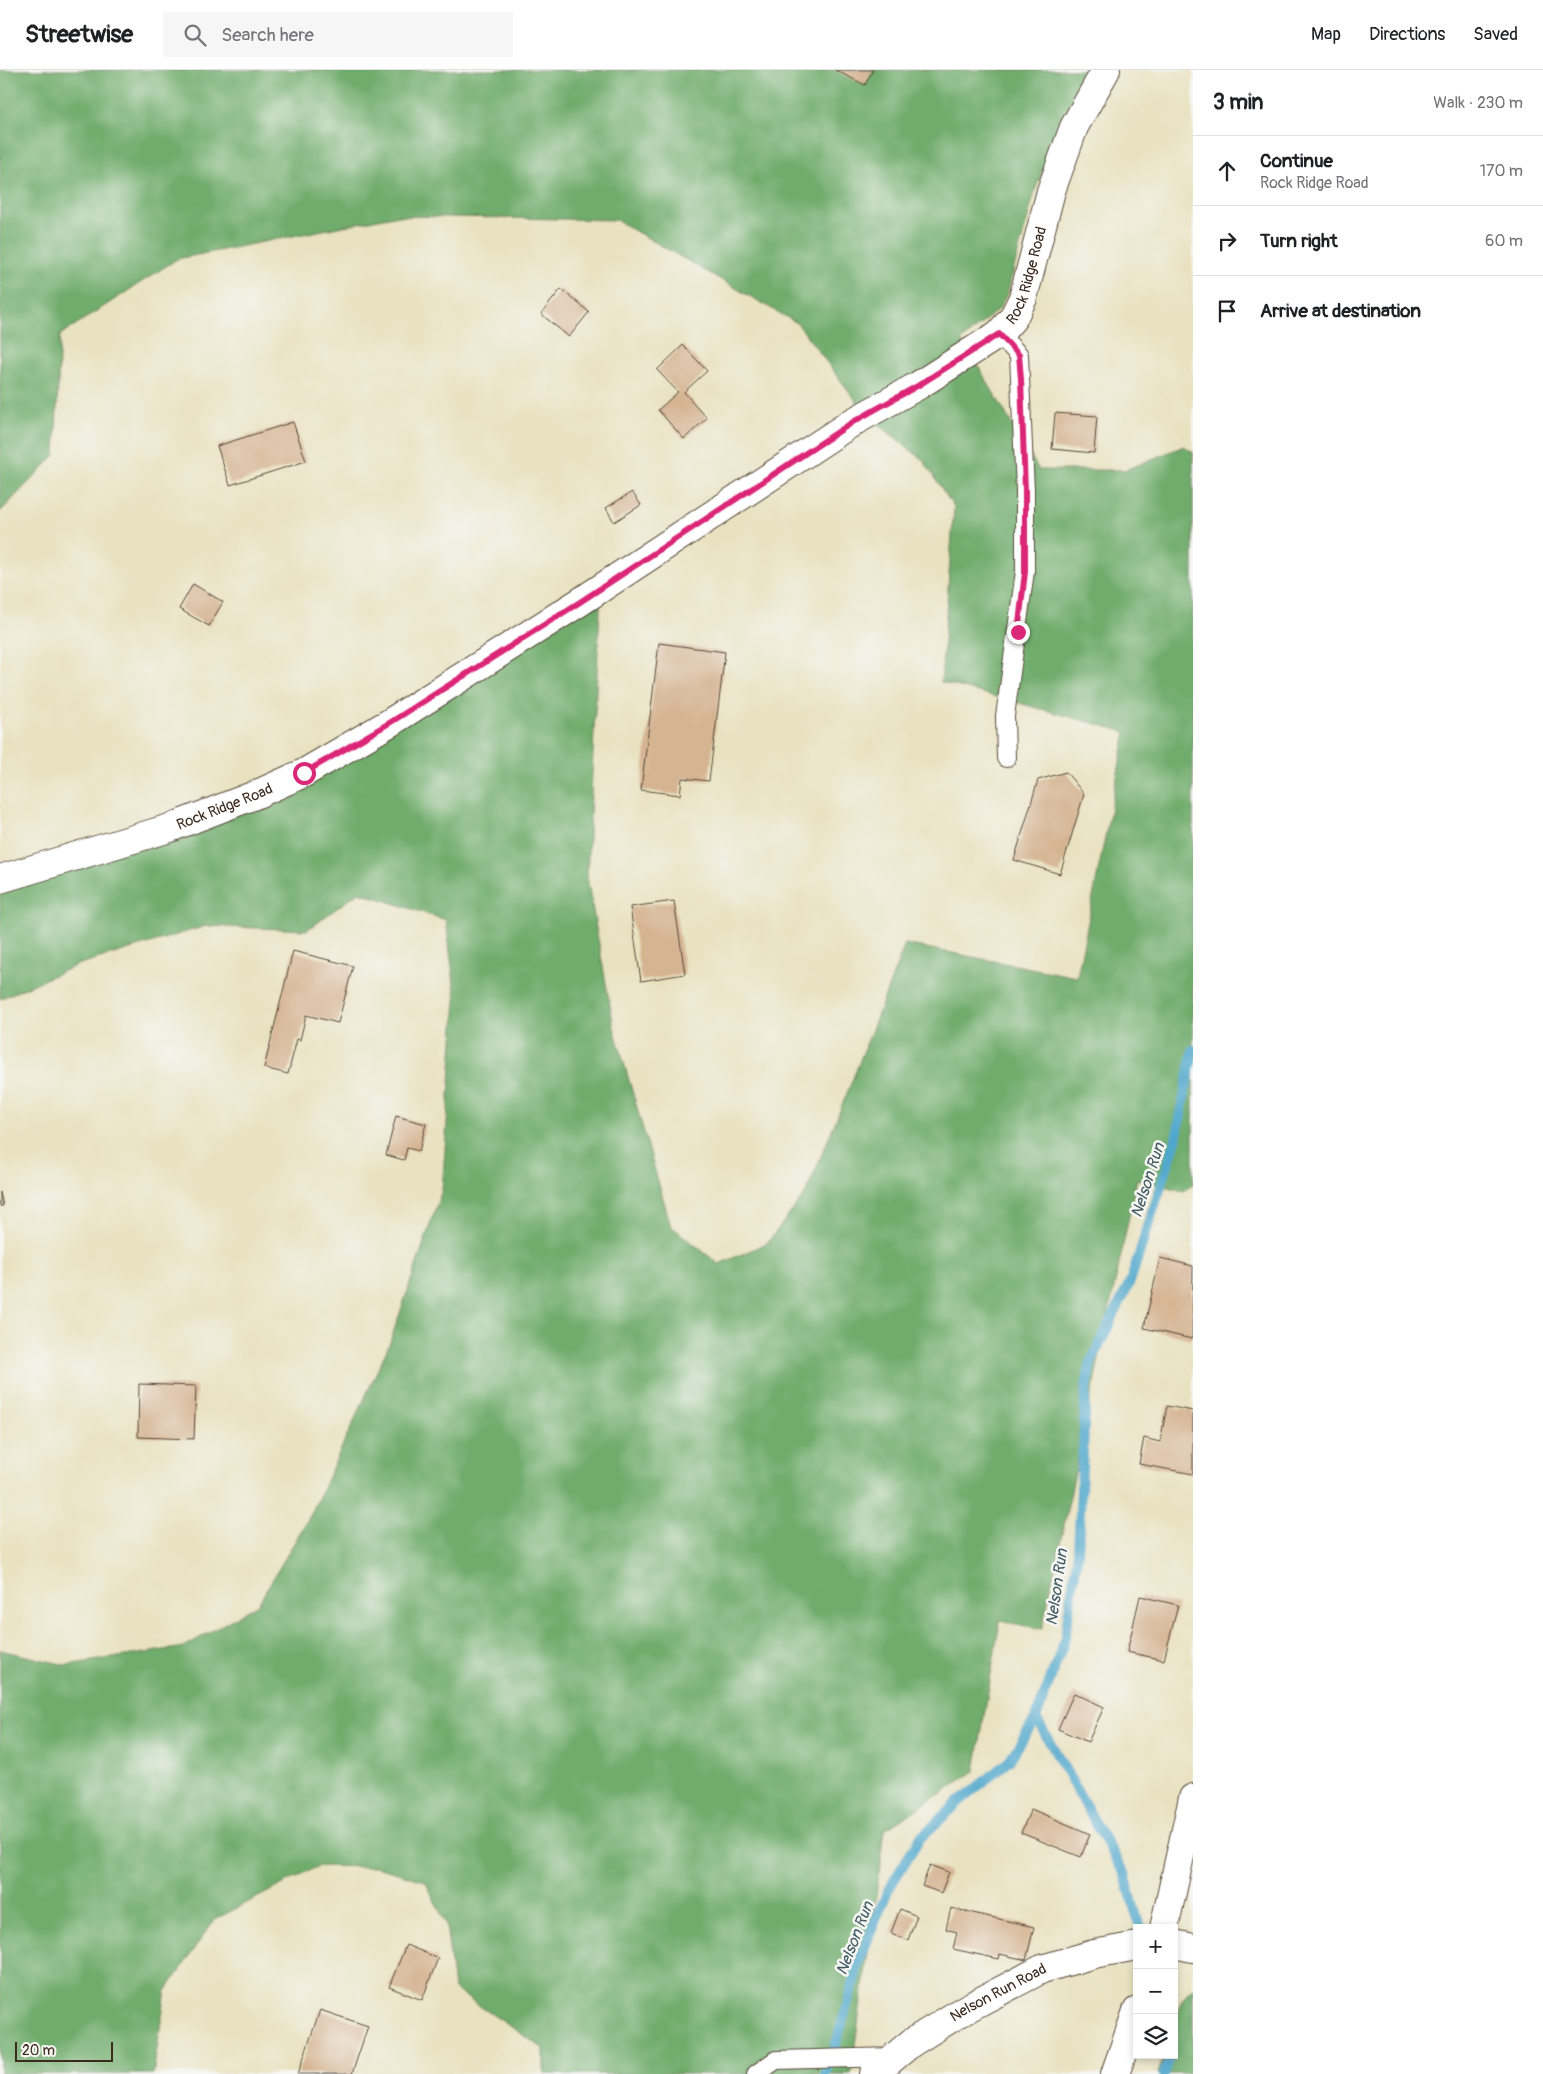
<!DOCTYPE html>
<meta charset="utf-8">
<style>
body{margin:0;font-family:Pangolin,sans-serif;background:#f6f6f6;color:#202124}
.controls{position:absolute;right:15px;bottom:15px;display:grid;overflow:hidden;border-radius:0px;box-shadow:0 2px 8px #0003}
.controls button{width:45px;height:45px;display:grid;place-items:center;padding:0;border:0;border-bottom:1px solid #e0e0e0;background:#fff;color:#202124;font:25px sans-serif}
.scale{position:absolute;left:15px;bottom:12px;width:98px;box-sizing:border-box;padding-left:5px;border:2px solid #3b2a1e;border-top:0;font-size:14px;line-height:18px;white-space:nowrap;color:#3b2a1e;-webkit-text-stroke:4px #f6f6f2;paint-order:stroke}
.stop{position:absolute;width:15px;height:15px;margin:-11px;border:4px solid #db2777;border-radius:50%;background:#fff}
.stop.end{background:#db2777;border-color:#fff;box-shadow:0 1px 5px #0008}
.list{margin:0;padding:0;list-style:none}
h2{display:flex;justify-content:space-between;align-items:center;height:65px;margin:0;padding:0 20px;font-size:21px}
h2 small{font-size:16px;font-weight:400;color:#757577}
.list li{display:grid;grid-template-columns:32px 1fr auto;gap:15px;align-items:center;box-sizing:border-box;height:70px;padding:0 20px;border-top:1px solid #e0e0e0}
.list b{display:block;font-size:19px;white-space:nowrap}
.list p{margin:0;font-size:16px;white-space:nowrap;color:#757577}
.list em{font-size:16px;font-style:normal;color:#757577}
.icon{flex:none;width:28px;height:28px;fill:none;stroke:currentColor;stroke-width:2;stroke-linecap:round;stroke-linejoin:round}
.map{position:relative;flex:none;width:1193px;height:2004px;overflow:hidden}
header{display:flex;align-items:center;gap:30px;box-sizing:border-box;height:70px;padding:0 25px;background:#fff;border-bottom:1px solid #e0e0e0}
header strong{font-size:24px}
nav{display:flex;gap:28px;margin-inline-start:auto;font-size:18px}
.search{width:350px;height:45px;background:#f6f6f6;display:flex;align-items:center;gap:12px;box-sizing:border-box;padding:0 18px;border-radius:0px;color:#757577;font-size:19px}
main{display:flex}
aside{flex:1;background:#fff}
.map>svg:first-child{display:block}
.forest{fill:#70ac6c;stroke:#566b45}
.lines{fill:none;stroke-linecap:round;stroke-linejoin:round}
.stream{stroke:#4fa7cc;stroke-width:10}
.building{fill:#d5b492}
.lane-casing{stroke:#554636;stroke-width:20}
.street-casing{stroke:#554636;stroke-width:30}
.primary-casing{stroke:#554636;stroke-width:30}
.lane{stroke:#fff;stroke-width:18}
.street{stroke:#fff;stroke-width:28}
.primary{stroke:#fff;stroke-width:28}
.route{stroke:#db2777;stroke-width:6}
.labels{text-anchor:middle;stroke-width:5;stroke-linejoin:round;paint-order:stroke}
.street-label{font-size:15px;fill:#3b2a1e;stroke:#f6f6f2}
.water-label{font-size:16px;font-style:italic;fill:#435c64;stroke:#f6f6f2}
</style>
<header>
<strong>Streetwise</strong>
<div class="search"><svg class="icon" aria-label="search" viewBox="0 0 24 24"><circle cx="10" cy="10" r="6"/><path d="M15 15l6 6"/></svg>Search here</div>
<nav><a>Map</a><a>Directions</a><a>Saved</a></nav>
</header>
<main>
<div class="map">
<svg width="1193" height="2004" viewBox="0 0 1193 2004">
<rect width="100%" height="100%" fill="#f6f6f2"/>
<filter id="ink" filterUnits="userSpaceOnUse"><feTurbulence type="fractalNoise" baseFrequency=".02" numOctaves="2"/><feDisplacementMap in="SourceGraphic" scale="10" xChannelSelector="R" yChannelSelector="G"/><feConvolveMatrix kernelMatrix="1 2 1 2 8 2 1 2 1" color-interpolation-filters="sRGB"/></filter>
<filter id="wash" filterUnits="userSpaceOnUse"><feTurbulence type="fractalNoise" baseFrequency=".0096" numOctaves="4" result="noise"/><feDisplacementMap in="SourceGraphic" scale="20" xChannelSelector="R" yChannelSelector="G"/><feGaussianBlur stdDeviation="1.12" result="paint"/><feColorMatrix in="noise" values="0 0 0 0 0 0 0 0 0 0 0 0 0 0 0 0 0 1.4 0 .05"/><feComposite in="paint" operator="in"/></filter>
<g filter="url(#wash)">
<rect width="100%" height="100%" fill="#e9e2c1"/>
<path class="forest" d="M0 0H1089L1059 56 1036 118 1007 224 999 239 961 271 978 296 1039 400H1125L1184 376 1193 382V1115L1183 1121 1137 1109 1042 1559 1000 1551 975 1701 885 1760 851 2004H544V1979L454 1919 446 1854 425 1811 376 1797 318 1796 214 1850 166 1921 153 2004H0V1580L66 1595 184 1577 258 1534 311 1444 389 1275 442 1120 456 930 446 850 359 822 307 860 206 856 77 895 0 929V809L255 725 601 519 587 807 614 958 671 1156 719 1194 767 1173 806 1123 852 1011 905 874 1077 907 1126 662 941 612 954 437 923 390 867 345 797 253 616 150 394 146 177 189 60 265 55 385 0 442Z
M1193 1919V2004H1158L1164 1985H1174C1174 1963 1173 1933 1193 1919Z"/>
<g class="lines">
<path class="stream" d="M1036 1648 1125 1805 1140 1858
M825 2004 836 1974 861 1886 888 1820 920 1768 959 1732 1009 1691 1036 1648 1064 1572 1078 1482 1086 1317 1091 1292 1130 1212 1176 1070 1193 980
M1164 2004 1171 1985"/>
</g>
<g id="blocks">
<path class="building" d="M835 0H873L865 15Z
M561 219 589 242 569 267 541 244Z
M683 275 707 301 684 322 707 348 684 369 658 340 678 322 657 300Z
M1055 343 1097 346 1094 383 1052 379Z
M293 352 306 391 230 415 217 376Z
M632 422 641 435 614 452 606 438Z
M193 514 223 532 209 556 179 539Z
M659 573 725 582 709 711 682 708 680 725 641 720Z
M1066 702 1084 724 1060 804 1014 790 1038 710Z
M674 831 685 904 641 911 630 837Z
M293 881 353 896 338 953 306 945 300 970 297 969 288 1004 264 998Z
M396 1046 426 1054 419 1081 407 1078 404 1090 386 1085Z
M0 1122 3 1136H0Z
M1160 1188 1193 1196 1192 1269 1144 1258Z
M139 1314 196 1316 194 1369 138 1367Z
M1167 1336 1193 1341V1404L1139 1394 1144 1368 1160 1372Z
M1140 1526 1178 1535 1164 1590 1127 1582Z
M1074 1623 1104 1637 1088 1672 1058 1659Z
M1031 1739 1090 1764 1081 1787 1021 1763Z
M930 1795 949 1802 941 1823 922 1816Z
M951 1838 1034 1857 1026 1890 1000 1884 999 1889 953 1879 957 1862 946 1859Z
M900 1839 917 1846 908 1870 891 1863Z
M406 1875 438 1888 422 1930 389 1917Z
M320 1940 368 1956 352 2004H298Z"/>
</g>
</g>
<g filter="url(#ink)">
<use href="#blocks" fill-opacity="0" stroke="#554636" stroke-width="1"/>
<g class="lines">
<g class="lane-casing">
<path id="lane" d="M999 264 1019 285 1025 421V501L1005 646 1006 688
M756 2004 776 1990 894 1987"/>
</g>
<g class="street-casing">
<g id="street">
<path id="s1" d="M0 809 170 758 255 725 304 703 391 652 580 532 853 352 919 315 999 264 1013 248 1023 228 1051 121 1074 57 1106 0"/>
<path d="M1174 1874 1193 1878"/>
<path id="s2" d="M874 2004 911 1973 964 1940 1042 1899 1094 1884 1137 1876"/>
</g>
</g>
<g class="primary-casing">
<path id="primary" d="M1164 1858 1193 1728
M1115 2004 1137 1941"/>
</g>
<use href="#lane" class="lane"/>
<use href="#street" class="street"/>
<use href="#primary" class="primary"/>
</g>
</g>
<g class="lines" filter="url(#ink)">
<path class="route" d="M304 703 391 652 580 532 853 352 919 315 999 264 1019 285 1021 309 1025 421V502L1018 562"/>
</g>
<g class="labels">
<g class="street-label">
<text dy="5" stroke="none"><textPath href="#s1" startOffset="1211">Rock Ridge Road</textPath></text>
<text dy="5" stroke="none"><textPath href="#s1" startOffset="236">Rock Ridge Road</textPath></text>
<text dy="5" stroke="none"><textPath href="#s2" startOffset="149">Nelson Run Road</textPath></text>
</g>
<g class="water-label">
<text transform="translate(1147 1110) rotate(-72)" y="6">Nelson Run</text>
<text transform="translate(1056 1517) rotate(-82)" y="6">Nelson Run</text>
<text transform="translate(854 1868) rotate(-69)" y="6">Nelson Run</text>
</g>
</g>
</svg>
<div class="controls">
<button>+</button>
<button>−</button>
<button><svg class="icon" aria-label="layers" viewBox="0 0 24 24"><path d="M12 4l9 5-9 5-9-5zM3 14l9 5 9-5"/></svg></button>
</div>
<div class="scale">20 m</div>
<div class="stop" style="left:304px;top:703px"></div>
<div class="stop end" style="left:1018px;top:562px"></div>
</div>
<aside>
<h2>3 min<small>Walk · 230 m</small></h2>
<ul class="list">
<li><svg class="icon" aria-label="ahead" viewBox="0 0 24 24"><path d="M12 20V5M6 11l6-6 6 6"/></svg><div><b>Continue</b><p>Rock Ridge Road</p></div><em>170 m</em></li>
<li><svg class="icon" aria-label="right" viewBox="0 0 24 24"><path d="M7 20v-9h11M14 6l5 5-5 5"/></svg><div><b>Turn right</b></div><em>60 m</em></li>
<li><svg class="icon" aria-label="arrive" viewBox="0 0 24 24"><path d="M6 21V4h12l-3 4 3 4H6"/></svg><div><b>Arrive at destination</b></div></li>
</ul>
</aside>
</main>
